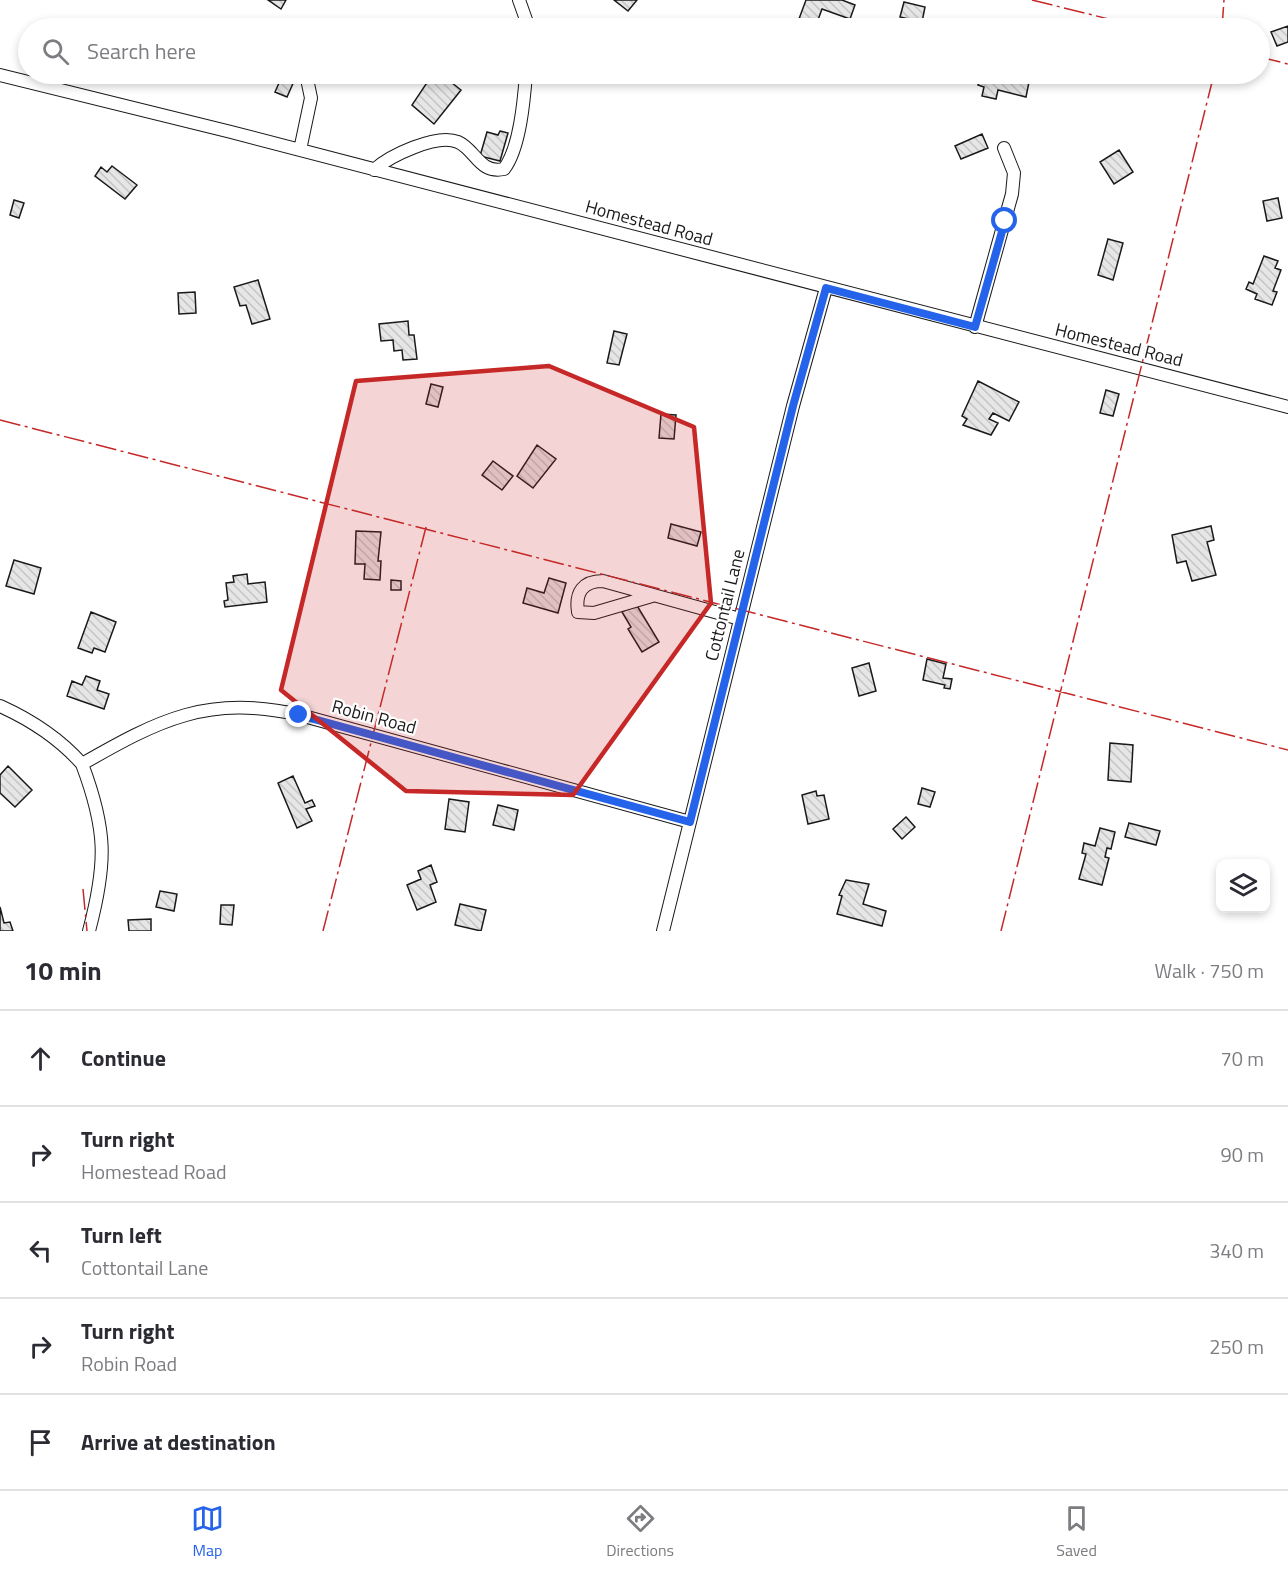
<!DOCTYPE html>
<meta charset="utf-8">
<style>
body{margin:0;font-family:"Titillium Web",sans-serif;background:#f7f7f7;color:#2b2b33}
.controls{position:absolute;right:18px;bottom:18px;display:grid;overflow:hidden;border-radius:12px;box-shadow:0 3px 9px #0003}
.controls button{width:54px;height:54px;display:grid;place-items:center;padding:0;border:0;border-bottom:2px solid #e1e1e2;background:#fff;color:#2b2b33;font:30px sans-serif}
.stop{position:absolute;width:18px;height:18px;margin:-14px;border:4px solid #2563eb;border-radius:50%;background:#fff}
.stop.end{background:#2563eb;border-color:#fff;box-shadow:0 2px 6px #0008}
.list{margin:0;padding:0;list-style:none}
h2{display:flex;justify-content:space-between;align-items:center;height:78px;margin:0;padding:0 24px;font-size:26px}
h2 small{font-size:20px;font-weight:400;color:#7c7c81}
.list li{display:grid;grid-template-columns:39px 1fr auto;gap:18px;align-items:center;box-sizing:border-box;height:96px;padding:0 24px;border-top:2px solid #e1e1e2}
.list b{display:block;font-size:22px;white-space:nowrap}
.list p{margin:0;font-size:20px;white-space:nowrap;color:#7c7c81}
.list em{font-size:20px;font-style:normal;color:#7c7c81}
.icon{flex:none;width:33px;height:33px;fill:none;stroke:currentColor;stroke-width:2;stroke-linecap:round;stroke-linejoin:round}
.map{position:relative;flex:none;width:1288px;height:931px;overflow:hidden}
.search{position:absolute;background:#fff;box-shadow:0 3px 9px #0003;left:18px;right:18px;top:18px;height:66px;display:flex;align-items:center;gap:15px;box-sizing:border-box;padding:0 21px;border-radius:33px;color:#7c7c81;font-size:22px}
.sheet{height:558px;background:#fff}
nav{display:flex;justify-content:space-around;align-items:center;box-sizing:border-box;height:84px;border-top:2px solid #e1e1e2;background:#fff;font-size:16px;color:#7c7c81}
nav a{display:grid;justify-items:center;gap:3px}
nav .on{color:#2563eb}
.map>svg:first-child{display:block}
.building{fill:url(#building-back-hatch);stroke:#1a1a1a;stroke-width:1.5}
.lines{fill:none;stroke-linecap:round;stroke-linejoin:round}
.minor-casing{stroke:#1a1a1a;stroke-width:14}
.minor{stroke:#fff;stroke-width:12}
.power{stroke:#c62828;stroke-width:1.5;stroke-dasharray:21 4.5 3 4.5;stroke-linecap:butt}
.route{stroke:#2563eb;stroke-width:8}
.marked{fill:#c62828;fill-opacity:0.2;stroke:#c62828;stroke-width:4.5;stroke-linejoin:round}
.labels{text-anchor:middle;stroke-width:4.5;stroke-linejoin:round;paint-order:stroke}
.street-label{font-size:18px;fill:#1a1a1a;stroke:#fff}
</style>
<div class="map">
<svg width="1288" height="931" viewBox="0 0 1288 931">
<defs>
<pattern id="building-back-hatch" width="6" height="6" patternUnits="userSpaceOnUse" patternTransform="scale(1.5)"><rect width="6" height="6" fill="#e6e6e6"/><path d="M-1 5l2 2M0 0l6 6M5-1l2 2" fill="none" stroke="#c5c5c5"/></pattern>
</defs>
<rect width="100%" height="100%" fill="#fff"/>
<path class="building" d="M268 0H286L281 9Z
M614 0H637L628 11Z
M806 0H842L855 5 850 19 822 9 815 28H800L796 27Z
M904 2 925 7 922 22 900 17Z
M1288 26V42L1277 46 1271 32Z
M165 74H179L177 82 164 79Z
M283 74 295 79 287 97 275 92Z
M986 74H1015L1030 77 1026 97 998 90 996 99 982 96 984 87 978 85 980 78 985 79Z
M432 75 438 80 442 75 461 90 434 124 412 105Z
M500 131 508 133 500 161 480 156 487 132 498 135Z
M982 134 988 148 961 159 955 146Z
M1119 150 1133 172 1114 184 1100 162Z
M112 166 137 185 125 199 95 176 101 167 107 172Z
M1278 198 1282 218 1267 221 1263 201Z
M14 200 24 203 19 218 10 215Z
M1108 239 1123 243 1113 280 1098 275Z
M1264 256 1278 261 1275 268 1281 270 1273 291 1277 292 1272 305 1255 299 1257 294 1246 289 1249 282 1253 284Z
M258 280 270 319 252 324 246 305 240 306 234 287Z
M195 292 196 313 179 314 178 293Z
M408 321 409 335H414L417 359 403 360 402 350 394 351 393 340 381 341 379 324Z
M614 331 627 334 619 365 607 363Z
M978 381 1019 402 1009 421 993 413 989 419 998 423 991 435 963 425 967 419 962 416Z
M431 384 443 387 438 407 426 404Z
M1106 390 1119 394 1113 416 1100 413Z
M661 414 676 415 674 439 659 438Z
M537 445 556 459 533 488 517 476Z
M493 461 513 476 502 490 482 475Z
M671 524 701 532 697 546 668 538Z
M1211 526 1214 540 1207 542 1216 575 1192 581 1186 561 1177 563 1172 535Z
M356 531 381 532 378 561H381L380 580 364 579 365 564H355Z
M14 560 41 568 34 594 6 586Z
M247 574 248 584 265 582 267 602 225 607 224 601 228 600 226 583 234 582 233 576Z
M549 578 566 583 558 613 523 603 527 588 544 593Z
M391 580 401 581V590H391Z
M636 604 659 642 642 652 628 629 631 627 622 612Z
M91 612 116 622 105 652 94 648 92 653 78 648Z
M927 659 946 664 943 678 952 679 950 689 944 688 945 685 923 680Z
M869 663 876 691 859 696 852 668Z
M86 676 100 681 97 690 109 694 104 709 67 696 72 681 82 685Z
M1110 743 1133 745 1131 782 1108 780Z
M8 766 32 790 15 807 0 793V775Z
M293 776 305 803 312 800 315 806 306 809 312 821 297 828 278 783Z
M922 788 935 792 930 807 918 804Z
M816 791 817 796 824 795 829 819 808 824 802 795Z
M449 799 469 802 465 832 445 829Z
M498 805 518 810 514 830 493 825Z
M906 817 915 827 902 839 893 829Z
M1129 823 1160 831 1156 845 1125 837Z
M1100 828 1115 832 1111 849 1107 848 1105 857 1109 858 1102 885 1079 879 1086 854 1082 853 1084 843 1095 846Z
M431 865 437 882 430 885 436 902 417 910 407 885 421 879 418 871Z
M846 880 869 884 863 904 886 911 882 926 837 914 842 896 839 895Z
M160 891 177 894 174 911 156 907Z
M460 904 486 910 481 931 455 925Z
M221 905H234L232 925 220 924Z
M0 907 4 923 10 922 13 931H0Z
M151 919V931H129L128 920Z"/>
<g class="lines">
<g class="minor-casing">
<path id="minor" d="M519 0 529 28
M0 75 231 132 1288 407
M300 150 311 98 306 74
M374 170C389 156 437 133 458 142 476 150 479 174 504 169 520 148 524 100 526 74
M975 327 1012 194 1014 173 1004 148
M652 596 594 613 578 612C575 592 583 581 603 581L740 619
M0 706C31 720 59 738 82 764 159 720 208 694 300 715L690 822
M82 764C107 830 107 863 89 931
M663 931 793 406 826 288"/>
</g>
<use href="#minor" class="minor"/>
<path class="power" d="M1032 0 1145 28
M1222 28 1224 0
M1260 57 1288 64
M0 420 1288 750
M83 889 87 931
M323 931 426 527
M1001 931 1214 74"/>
</g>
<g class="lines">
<path class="route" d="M299 715 690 822 793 406 826 288 975 327 1005 221"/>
</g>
<path class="marked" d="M549 366 694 427 711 603 573 795 406 791 281 690 356 381Z"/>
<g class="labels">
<g class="street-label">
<text transform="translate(649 223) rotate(15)" y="6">Homestead Road</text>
<text transform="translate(1119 345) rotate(14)" y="6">Homestead Road</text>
<text transform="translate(725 605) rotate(-76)" y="6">Cottontail Lane</text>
<text transform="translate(374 717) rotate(15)" y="6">Robin Road</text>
</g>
</g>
</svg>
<div class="controls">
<button><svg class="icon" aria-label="layers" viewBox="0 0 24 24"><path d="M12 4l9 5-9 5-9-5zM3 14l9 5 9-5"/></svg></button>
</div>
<div class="stop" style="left:1005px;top:221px"></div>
<div class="stop end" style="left:299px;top:715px"></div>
<div class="search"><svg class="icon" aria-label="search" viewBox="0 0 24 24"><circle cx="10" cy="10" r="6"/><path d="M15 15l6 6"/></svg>Search here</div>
</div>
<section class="sheet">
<h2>10 min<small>Walk · 750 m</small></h2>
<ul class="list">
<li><svg class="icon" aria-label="ahead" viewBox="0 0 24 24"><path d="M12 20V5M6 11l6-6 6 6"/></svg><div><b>Continue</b></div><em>70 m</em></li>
<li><svg class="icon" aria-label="right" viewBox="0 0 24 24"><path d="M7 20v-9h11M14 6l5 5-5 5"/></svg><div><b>Turn right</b><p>Homestead Road</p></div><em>90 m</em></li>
<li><svg class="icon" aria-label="left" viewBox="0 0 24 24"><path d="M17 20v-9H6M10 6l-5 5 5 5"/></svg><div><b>Turn left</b><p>Cottontail Lane</p></div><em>340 m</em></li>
<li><svg class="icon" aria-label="right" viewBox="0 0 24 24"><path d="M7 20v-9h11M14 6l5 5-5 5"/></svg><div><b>Turn right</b><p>Robin Road</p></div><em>250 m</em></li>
<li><svg class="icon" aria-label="arrive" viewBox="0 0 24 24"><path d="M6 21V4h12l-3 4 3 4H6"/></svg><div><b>Arrive at destination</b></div></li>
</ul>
</section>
<nav>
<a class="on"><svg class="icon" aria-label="map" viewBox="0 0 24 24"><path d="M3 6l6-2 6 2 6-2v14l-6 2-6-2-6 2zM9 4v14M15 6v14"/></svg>Map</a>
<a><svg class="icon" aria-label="directions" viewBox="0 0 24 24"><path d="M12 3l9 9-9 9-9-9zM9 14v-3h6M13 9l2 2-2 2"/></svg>Directions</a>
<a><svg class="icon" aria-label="saved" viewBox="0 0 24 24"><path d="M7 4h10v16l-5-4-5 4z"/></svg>Saved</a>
</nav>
